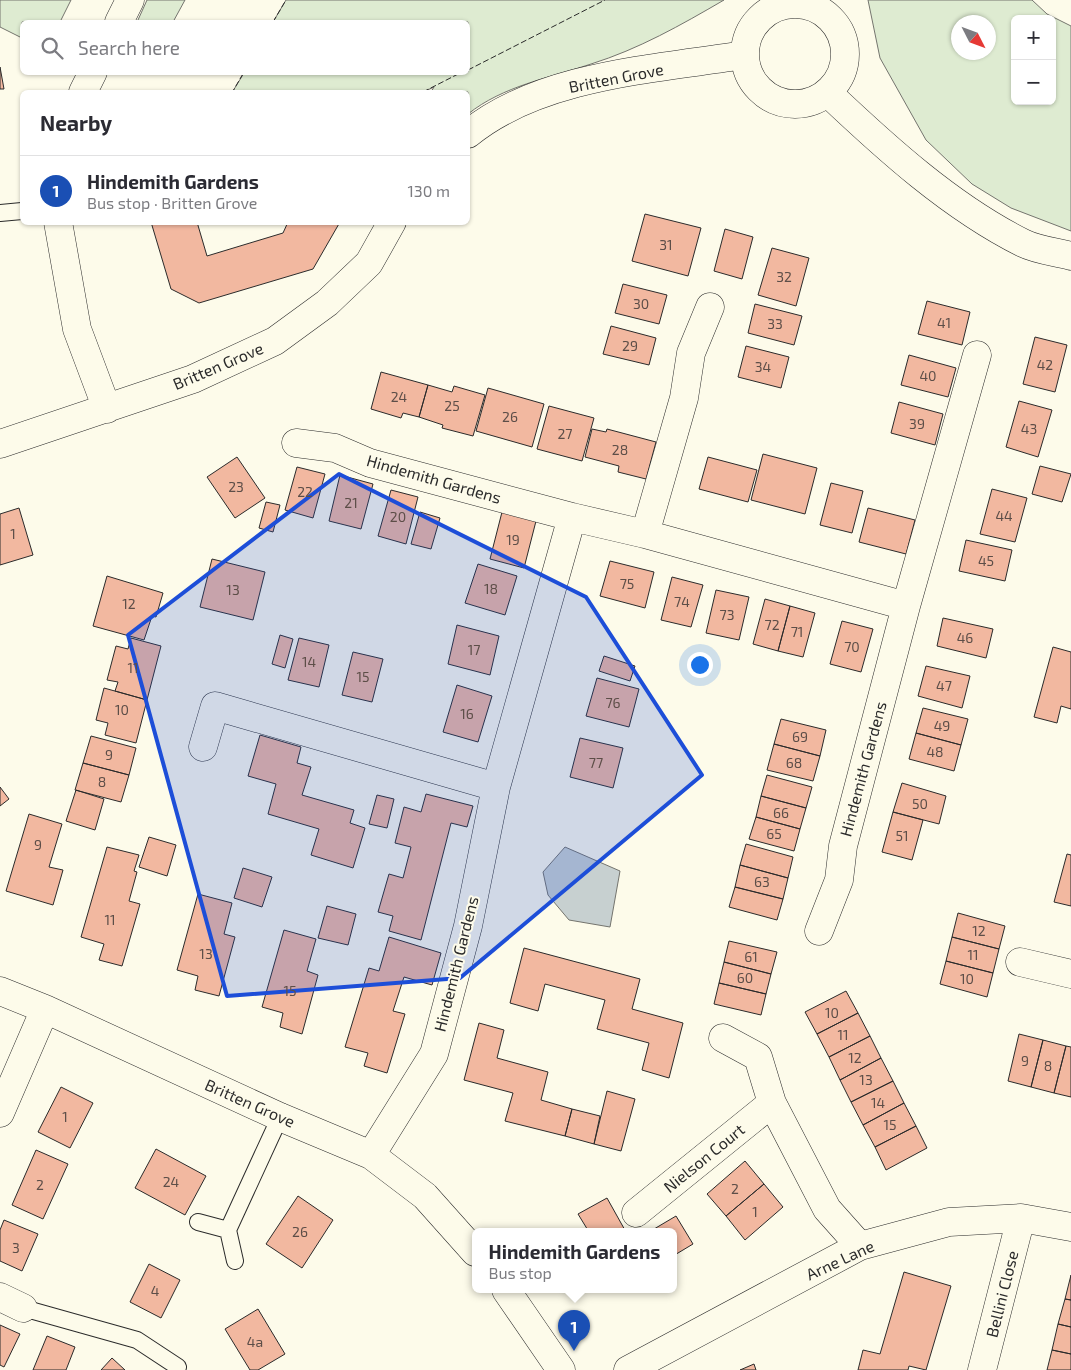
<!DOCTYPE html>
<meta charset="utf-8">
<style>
body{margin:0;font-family:"Exo 2",sans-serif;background:#f2f2f3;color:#2b2b33}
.controls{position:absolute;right:15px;top:15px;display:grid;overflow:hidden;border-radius:8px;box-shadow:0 1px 4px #0004}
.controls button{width:45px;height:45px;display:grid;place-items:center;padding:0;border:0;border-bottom:1px solid #e1e1e2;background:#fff;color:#2b2b33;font:25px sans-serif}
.compass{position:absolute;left:951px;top:15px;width:45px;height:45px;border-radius:50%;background:#fff;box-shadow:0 1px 4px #0004;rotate:132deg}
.you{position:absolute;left:699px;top:664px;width:18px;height:18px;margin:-12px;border:4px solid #fff;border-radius:50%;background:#1a73e8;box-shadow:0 0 0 8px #1a73e833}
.badge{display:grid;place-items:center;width:32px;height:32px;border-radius:50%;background:#c62828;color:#fff;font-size:16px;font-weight:700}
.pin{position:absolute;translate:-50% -41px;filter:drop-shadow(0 1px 2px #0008)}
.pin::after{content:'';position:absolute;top:26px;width:18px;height:15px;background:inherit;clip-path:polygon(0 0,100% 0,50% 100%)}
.popup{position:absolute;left:472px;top:1228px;width:205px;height:65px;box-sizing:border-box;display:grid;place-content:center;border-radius:8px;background:#fff;filter:drop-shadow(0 1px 4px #0005);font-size:16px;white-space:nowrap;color:#7c7c81}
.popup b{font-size:19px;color:#2b2b33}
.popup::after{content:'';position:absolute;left:50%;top:100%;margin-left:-10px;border:10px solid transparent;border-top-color:#fff}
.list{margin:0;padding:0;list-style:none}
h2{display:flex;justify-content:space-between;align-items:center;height:65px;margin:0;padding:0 20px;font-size:21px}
h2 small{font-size:16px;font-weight:400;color:#7c7c81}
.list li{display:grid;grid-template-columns:32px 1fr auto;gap:15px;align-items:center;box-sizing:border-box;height:70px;padding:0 20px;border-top:1px solid #e1e1e2}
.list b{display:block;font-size:19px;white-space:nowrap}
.list p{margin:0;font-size:16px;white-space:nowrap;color:#7c7c81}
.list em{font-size:16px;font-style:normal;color:#7c7c81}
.icon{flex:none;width:28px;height:28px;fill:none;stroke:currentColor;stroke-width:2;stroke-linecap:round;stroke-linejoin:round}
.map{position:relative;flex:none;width:1071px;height:1370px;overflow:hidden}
.search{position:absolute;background:#fff;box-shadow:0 1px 4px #0004;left:20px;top:20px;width:450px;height:55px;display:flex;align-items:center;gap:12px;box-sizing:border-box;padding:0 18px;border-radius:8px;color:#7c7c81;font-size:19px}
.panel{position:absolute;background:#fff;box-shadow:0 1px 4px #0004;left:20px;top:90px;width:450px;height:135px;border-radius:8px}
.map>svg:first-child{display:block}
.green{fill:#deebd1;stroke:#74746e;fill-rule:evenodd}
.water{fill:#c7d0d0;stroke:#74746e}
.building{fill:#f2b8a0;stroke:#2b2b2b}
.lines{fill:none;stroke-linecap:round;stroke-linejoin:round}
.lane-casing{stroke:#2b2b2b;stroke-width:18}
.street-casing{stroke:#2b2b2b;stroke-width:29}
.secondary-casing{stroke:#2b2b2b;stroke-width:29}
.lane{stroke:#fdfbea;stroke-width:16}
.street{stroke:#fdfbea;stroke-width:28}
.secondary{stroke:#fdfbea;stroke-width:28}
.fence{stroke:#2b2b2b;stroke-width:1;stroke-dasharray:6 2.5;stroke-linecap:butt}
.marked{fill:#1d4ed8;fill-opacity:0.2;stroke:#1d4ed8;stroke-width:4;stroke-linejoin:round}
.labels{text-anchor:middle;stroke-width:4;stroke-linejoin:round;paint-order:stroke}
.number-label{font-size:14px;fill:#5d4e48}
.street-label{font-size:16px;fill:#2b2b2b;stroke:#fdfbea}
</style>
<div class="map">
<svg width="1071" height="1370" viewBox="0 0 1071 1370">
<rect width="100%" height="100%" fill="#fdfbea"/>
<path class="green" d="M0 0H71L60 22H22V38L0 27Z
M147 0H185L173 22H139L138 20Z
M286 0H724C681 25 639 49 591 64 549 78 503 86 468 114V92H431L434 87 423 92 233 91 244 73 468 72V22H273Z
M868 0H1032L1047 14 1071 26V231L1011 208 972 184 926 140 880 58ZM1015 19H1052V101H1015ZM988 22V52H958V22Z"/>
<path class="water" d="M565 847 620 871 610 927 569 920 548 895 543 872Z"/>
<path class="building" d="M0 67 4 89H0Z
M645 214 701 228 688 276 632 261Z
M151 222H197L207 256 283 233 288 222H340L313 269 199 303 171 289Z
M725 229 753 237 742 279 714 271Z
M772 248 809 258 796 306 758 295Z
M623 284 667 295 659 324 615 313Z
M927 301 970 312 962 345 918 334Z
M755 304 802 316 794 345 748 333Z
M611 326 656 338 649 365 603 354Z
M1035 337 1067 345 1055 392 1023 384Z
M746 346 789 357 781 388 738 377Z
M909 355 956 368 948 397 901 385Z
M381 372 428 385 419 417 403 413 401 418 371 409Z
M428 385 452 392 454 386 485 395 473 436 442 428 443 425 419 417Z
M488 388 544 404 532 447 476 431Z
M1019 401 1052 410 1038 457 1006 447Z
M899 402 943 414 935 445 891 433Z
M549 406 594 418 582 461 537 449Z
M592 429 606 432 607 429 656 442 646 479 618 472 619 466 585 457Z
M763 454 817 468 805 514 751 500Z
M237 457 265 498 235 518 207 477Z
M708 457 757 470 748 502 699 489Z
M1040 466 1071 474 1062 502 1032 494Z
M297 467 325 474 313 518 285 510Z
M340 475 373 484 361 529 329 521Z
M831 483 863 491 852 533 820 525Z
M992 489 1027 498 1015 542 980 534Z
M391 490 418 497 406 544 378 536Z
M266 502 280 505 273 532 259 528Z
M19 508 33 555 0 565V514Z
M868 508 915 520 906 554 859 542Z
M420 512 440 518 431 549 411 544Z
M502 512 536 521 524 568 490 559Z
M966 540 1012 550 1005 581 959 571Z
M212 559 265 572 253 620 200 607Z
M610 561 654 572 645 608 600 596Z
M478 564 517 576 505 615 465 603Z
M107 576 163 593 156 617 152 616 144 640 93 626Z
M672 577 703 585 691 627 661 620Z
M716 590 749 597 739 640 706 633Z
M765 599 790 606 778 651 753 644Z
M790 606 815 613 803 657 778 651Z
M943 618 993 629 986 658 937 646Z
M842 621 873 629 861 672 830 664Z
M457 625 499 636 490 675 448 664Z
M280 635 293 639 285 668 272 664Z
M131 638 161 646 147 700 115 691 118 682 107 680 116 646 128 649Z
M299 638 329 645 319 687 288 680Z
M1053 647 1071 652V709L1061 706 1057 723 1034 717Z
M353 652 383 659 372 702 342 695Z
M604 656 635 666 630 681 599 671Z
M926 666 970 676 962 708 918 696Z
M597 678 639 689 629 727 586 716Z
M457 685 492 696 478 742 443 732Z
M104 688 147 700 136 743 105 735 108 723 96 720Z
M923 708 968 719 961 745 916 733Z
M781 719 826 730 820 756 774 744Z
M916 733 961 745 954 771 909 759Z
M260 735 301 747 297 763 311 767 302 795 354 810 350 823 365 828 353 868 311 855 319 829 268 814 276 784 248 776Z
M91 736 136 748 129 775 83 763Z
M580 738 623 748 613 788 570 777Z
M774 744 820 756 813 781 767 770Z
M83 763 129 775 121 802 75 790Z
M767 775 812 787 806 808 761 796Z
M902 783 946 796 939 824 893 812Z
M0 787 9 799 0 806Z
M76 790 104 799 95 830 66 821Z
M426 794 473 806 467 827 451 823 421 940 389 931 393 916 378 912 389 874 403 878 411 847 395 843 404 807 421 812Z
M377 795 394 799 387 828 369 824Z
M761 796 806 808 800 829 756 817Z
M893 812 923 820 912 860 882 852Z
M29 814 62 824 49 867 63 870 53 905 6 891Z
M756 817 800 829 794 851 749 839Z
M149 837 176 845 167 876 139 867Z
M746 844 793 857 788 878 740 865Z
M107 847 139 855 134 871 137 872 129 901 140 904 122 966 99 960 104 944 81 937Z
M1067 854 1071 855V906L1054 902Z
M740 865 788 878 783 899 735 887Z
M243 868 272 877 262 907 234 898Z
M735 887 783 899 777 920 729 907Z
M198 894 232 903 224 934 235 937 219 996 195 990 198 976 177 970Z
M327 906 356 914 348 945 318 938Z
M958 913 1005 926 999 949 952 937Z
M284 930 316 939 307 971 318 975 302 1034 280 1027 283 1013 262 1007Z
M389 937 441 953 432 985 404 977 393 1011 405 1014 387 1073 364 1066 368 1053 345 1047 369 968 379 971Z
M952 937 999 949 993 973 946 961Z
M729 941 777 952 771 974 724 962Z
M524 948 640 979 632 1009 683 1023 669 1078 642 1070 649 1043 597 1029 605 1000 545 984 538 1011 510 1003Z
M946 961 993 973 987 997 940 984Z
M724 962 771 974 766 994 719 983Z
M719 983 766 994 761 1015 714 1004Z
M846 991 858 1013 817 1034 805 1012Z
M858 1013 870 1036 829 1057 817 1034Z
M479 1023 504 1030 497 1058 548 1072 541 1100 572 1109 565 1136 505 1121 513 1093 464 1080Z
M1019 1034 1043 1040 1031 1087 1008 1081Z
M870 1036 881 1058 840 1080 829 1057Z
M1043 1040 1066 1046 1054 1093 1031 1087Z
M1066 1046 1071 1047V1097L1054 1093Z
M881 1058 893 1081 851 1102 840 1080Z
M893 1081 904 1103 863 1125 851 1102Z
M61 1087 93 1103 70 1148 38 1132Z
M607 1091 635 1099 621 1151 594 1144Z
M904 1103 916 1126 875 1147 863 1125Z
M572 1109 600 1116 594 1144 565 1136Z
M916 1126 927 1148 886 1170 875 1147Z
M156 1149 206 1176 185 1215 135 1188Z
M36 1150 68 1164 43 1219 12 1205Z
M745 1161 764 1184 726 1216 707 1194Z
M764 1184 783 1207 745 1240 726 1216Z
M298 1196 333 1220 302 1268 266 1244Z
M607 1198 626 1232H589L578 1214Z
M676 1216 693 1244 673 1256V1232H649Z
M4 1220 38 1234 22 1271 0 1261V1230Z
M149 1264 180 1280 161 1318 130 1302Z
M904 1272 951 1286 926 1370 909 1366 908 1370H858L863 1350 880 1354Z
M1071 1275V1300L1065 1299Z
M1065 1299 1071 1300V1327L1058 1324Z
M258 1309 285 1354 258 1370H250L225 1329Z
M1058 1324 1071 1327V1354L1052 1350Z
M0 1325 20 1334 4 1367 0 1365Z
M47 1336 75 1347 66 1370H33Z
M1052 1350 1071 1354V1370H1047Z
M112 1358 125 1370H101Z
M754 1364 756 1370H740Z"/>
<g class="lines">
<g class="lane-casing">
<path id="lane" d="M0 213 22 211
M198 1222 228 1230
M235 1261 228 1230 280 1117
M23 1308 137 1340 178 1367"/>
</g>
<g class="street-casing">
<path id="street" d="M745 54a50 50 0 1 1 100 0a50 50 0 1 1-100 0Z
M119 22 130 0
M83 92 93 72
M468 134C540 75 655 69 744 55
M58 222 77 329 107 409
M296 443 335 448 370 463 572 517
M0 444 193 379 275 341 327 303 369 263 392 222
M645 534 684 398 691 353 710 307
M203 747 215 706 496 787
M819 931 839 880 843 846 906 606 977 355
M1020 962 1071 974
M0 991 45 1009 280 1117 371 1155 425 1196 475 1252
M723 1038 758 1057 772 1103 827 1209 860 1246
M0 1113 45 1009
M371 1155 434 1054 468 926 496 787 572 517 645 534 906 606
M636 1213 772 1103
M506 1290 561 1370
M0 1297 23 1308
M628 1370 860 1246 949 1222 1021 1218 1071 1227
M982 1370 1021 1218"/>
</g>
<g class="secondary-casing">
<path id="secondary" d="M828 93C886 148 951 207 1023 243 1037 250 1056 252 1071 256"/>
</g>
<use href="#lane" class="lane"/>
<use href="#street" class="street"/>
<use href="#secondary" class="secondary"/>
<path class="fence" d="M273 22 286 0
M468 70 605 0
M236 92 233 91 244 72
M423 92 462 72"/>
</g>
<path class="marked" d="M339 474 586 597 702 775 460 978 227 996 128 635Z"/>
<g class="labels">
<g class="number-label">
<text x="666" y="250">31</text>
<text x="784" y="282">32</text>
<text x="641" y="309">30</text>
<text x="944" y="328">41</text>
<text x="775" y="329">33</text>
<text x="630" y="351">29</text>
<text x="1045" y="370">42</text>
<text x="763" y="372">34</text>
<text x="928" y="381">40</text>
<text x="399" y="402">24</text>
<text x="452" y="411">25</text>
<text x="510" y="422">26</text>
<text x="917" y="429">39</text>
<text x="1029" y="434">43</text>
<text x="565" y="439">27</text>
<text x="620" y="455">28</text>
<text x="236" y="492">23</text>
<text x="305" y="497">22</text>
<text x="351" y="508">21</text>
<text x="1004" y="521">44</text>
<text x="398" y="522">20</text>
<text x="13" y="539">1</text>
<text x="513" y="545">19</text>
<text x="986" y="566">45</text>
<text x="627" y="589">75</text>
<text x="491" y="594">18</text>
<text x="233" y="595">13</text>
<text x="682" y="607">74</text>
<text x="129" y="609">12</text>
<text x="727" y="620">73</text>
<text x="772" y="630">72</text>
<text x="797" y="637">71</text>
<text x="965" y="643">46</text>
<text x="852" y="652">70</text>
<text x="474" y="655">17</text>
<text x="309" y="667">14</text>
<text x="133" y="673">11</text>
<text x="363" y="682">15</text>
<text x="944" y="691">47</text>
<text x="613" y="708">76</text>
<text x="122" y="715">10</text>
<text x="467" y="719">16</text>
<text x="942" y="731">49</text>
<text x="800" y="742">69</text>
<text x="935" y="757">48</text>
<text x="109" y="760">9</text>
<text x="596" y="768">77</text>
<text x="794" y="768">68</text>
<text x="102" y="787">8</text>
<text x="920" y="809">50</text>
<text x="781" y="818">66</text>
<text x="774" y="839">65</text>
<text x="902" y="841">51</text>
<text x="38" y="850">9</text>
<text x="762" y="887">63</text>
<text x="110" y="925">11</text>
<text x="979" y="936">12</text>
<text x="206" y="959">13</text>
<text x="973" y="960">11</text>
<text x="751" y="962">61</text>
<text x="745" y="983">60</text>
<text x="967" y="984">10</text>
<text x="290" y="996">15</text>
<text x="832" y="1018">10</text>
<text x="843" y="1040">11</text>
<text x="855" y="1063">12</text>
<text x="1025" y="1066">9</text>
<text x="1048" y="1071">8</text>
<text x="866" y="1085">13</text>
<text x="878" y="1108">14</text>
<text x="65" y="1122">1</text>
<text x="890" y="1130">15</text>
<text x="171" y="1187">24</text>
<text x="40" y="1190">2</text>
<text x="735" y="1194">2</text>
<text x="755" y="1217">1</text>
<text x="300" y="1237">26</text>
<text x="16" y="1253">3</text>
<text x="155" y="1296">4</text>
<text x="255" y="1347">4a</text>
</g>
<g class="street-label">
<text transform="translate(616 78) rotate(-11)" y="6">Britten Grove</text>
<text transform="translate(218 366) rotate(-23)" y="6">Britten Grove</text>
<text transform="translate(434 479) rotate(16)" y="6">Hindemith Gardens</text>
<text transform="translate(863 769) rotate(-75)" y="6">Hindemith Gardens</text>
<text transform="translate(456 964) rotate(-76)" y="6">Hindemith Gardens</text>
<text transform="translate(250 1103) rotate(24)" y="6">Britten Grove</text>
<text transform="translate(704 1158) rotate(-39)" y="6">Nielson Court</text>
<text transform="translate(840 1260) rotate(-25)" y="6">Arne Lane</text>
<text transform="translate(1002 1294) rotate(-76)" y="6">Bellini Close</text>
</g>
</g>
</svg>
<div class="controls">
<button>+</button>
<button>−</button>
</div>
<svg class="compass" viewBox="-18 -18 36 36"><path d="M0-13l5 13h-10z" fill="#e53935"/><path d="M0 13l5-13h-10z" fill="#7c7c81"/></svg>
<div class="you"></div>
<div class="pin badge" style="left:574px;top:1351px;background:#1a4fb4">1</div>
<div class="popup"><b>Hindemith Gardens</b>Bus stop</div>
<div class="search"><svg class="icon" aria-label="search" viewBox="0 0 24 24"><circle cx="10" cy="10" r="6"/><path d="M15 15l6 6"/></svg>Search here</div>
<section class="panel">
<h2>Nearby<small></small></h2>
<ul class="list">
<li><span class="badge" style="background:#1a4fb4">1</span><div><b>Hindemith Gardens</b><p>Bus stop · Britten Grove</p></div><em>130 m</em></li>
</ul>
</section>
</div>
